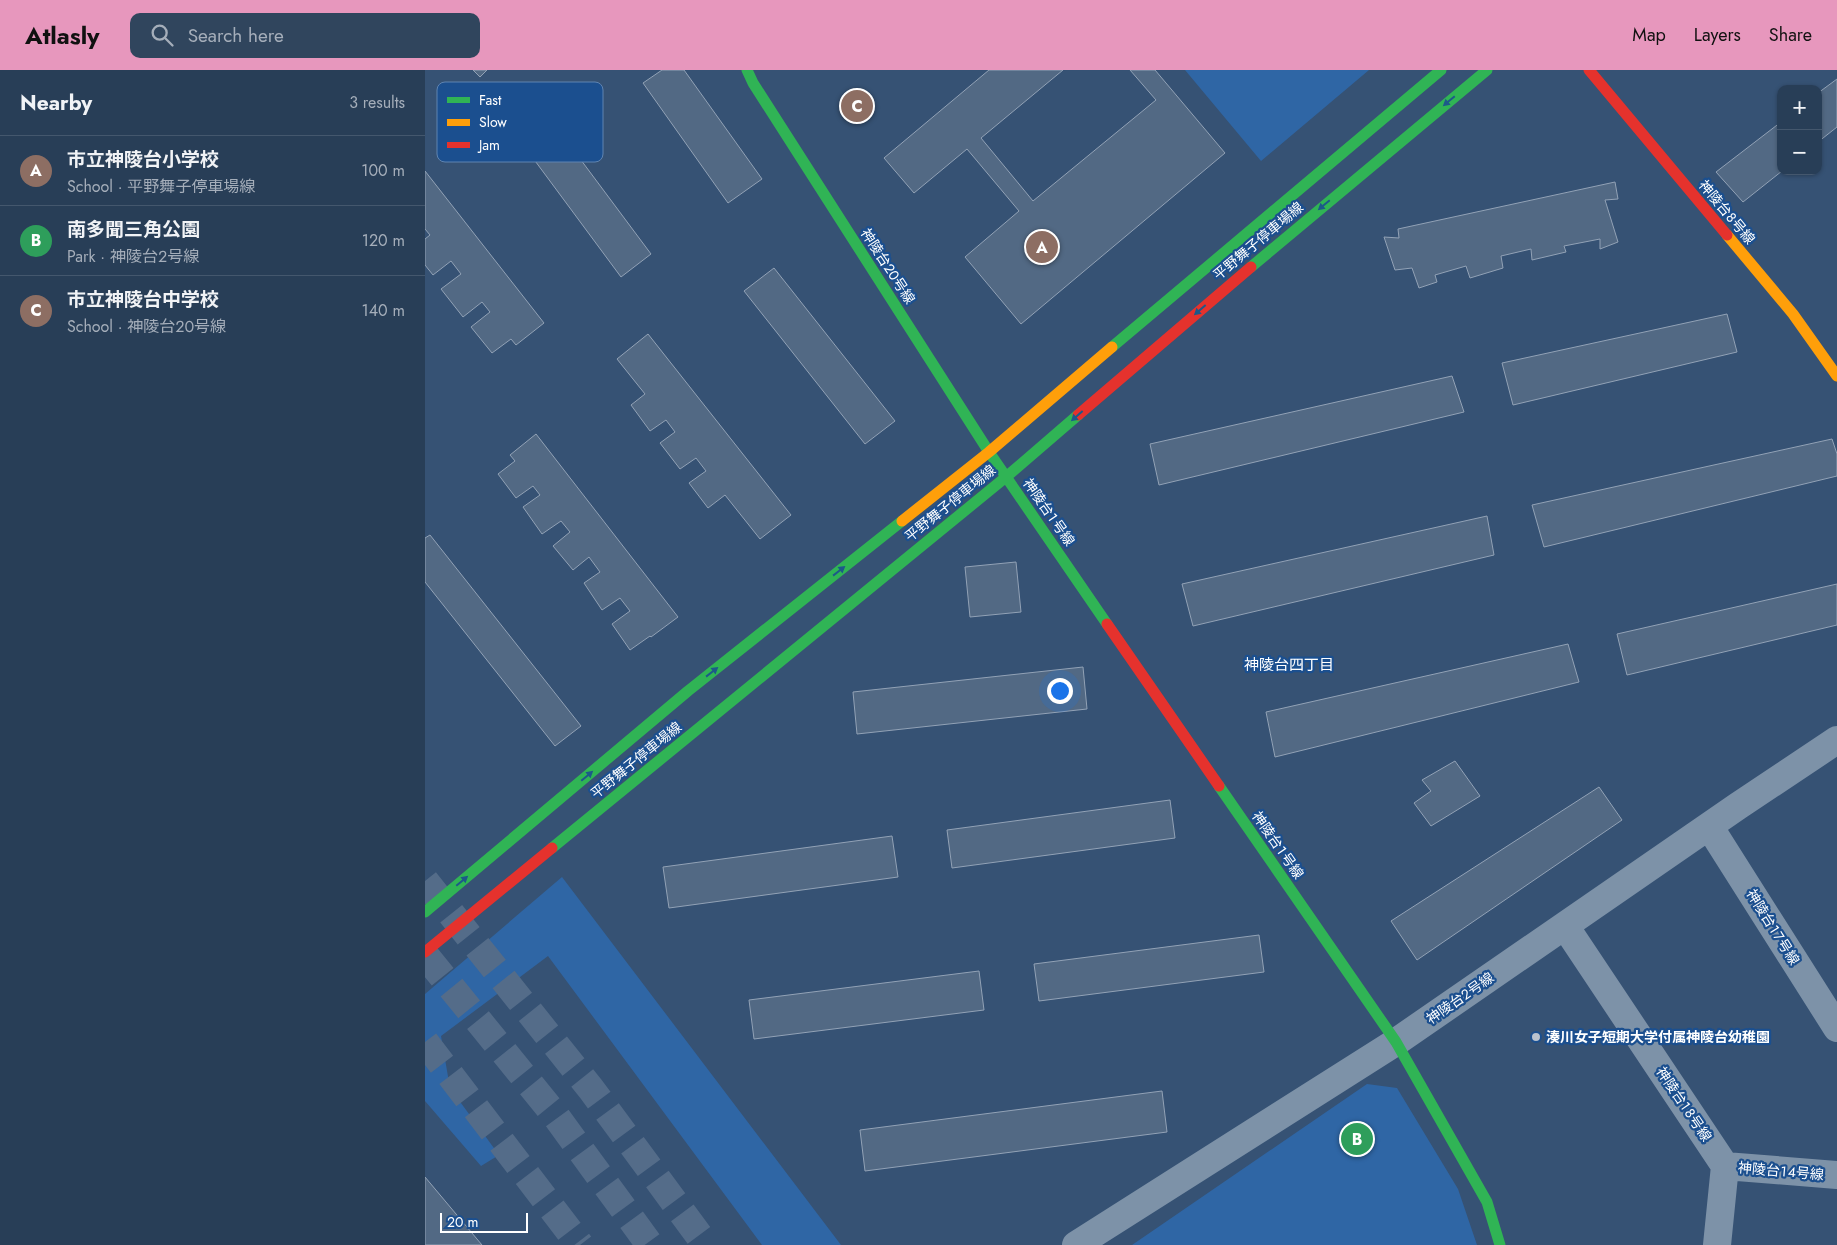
<!DOCTYPE html>
<meta charset="utf-8">
<style>
body{margin:0;font-family:Jost,"Noto Sans JP",sans-serif;background:#30455d;color:#f1f3f6}
.controls{position:absolute;right:15px;top:15px;display:grid;overflow:hidden;border-radius:10px;box-shadow:0 1px 4px #0004}
.controls button{width:45px;height:45px;display:grid;place-items:center;padding:0;border:0;border-bottom:1px solid #44576d;background:#283e57;color:#f1f3f6;font:25px sans-serif}
.scale{position:absolute;left:15px;bottom:12px;width:88px;box-sizing:border-box;padding-left:5px;border:2px solid #fff;border-top:0;font-size:14px;line-height:18px;white-space:nowrap;color:#fff;-webkit-text-stroke:4px #1b4f8f;paint-order:stroke}
.you{position:absolute;left:634px;top:620px;width:18px;height:18px;margin:-12px;border:4px solid #fff;border-radius:50%;background:#1a73e8;box-shadow:0 0 0 8px #1a73e833}
.badge{display:grid;place-items:center;width:32px;height:32px;border-radius:50%;background:#e797bd;color:#fff;font-size:16px;font-weight:700}
.pin{position:absolute;translate:-50% -50%;border:2px solid #fff;box-shadow:0 1px 5px #0006}
.list{margin:0;padding:0;list-style:none}
h2{display:flex;justify-content:space-between;align-items:center;height:65px;margin:0;padding:0 20px;font-size:21px}
h2 small{font-size:16px;font-weight:400;color:#a5aeba}
.list li{display:grid;grid-template-columns:32px 1fr auto;gap:15px;align-items:center;box-sizing:border-box;height:70px;padding:0 20px;border-top:1px solid #44576d}
.list b{display:block;font-size:19px;white-space:nowrap}
.list p{margin:0;font-size:16px;white-space:nowrap;color:#a5aeba}
.list em{font-size:16px;font-style:normal;color:#a5aeba}
.icon{flex:none;width:28px;height:28px;fill:none;stroke:currentColor;stroke-width:2;stroke-linecap:round;stroke-linejoin:round}
.map{position:relative;flex:none;width:1412px;height:1175px;overflow:hidden}
header{display:flex;align-items:center;gap:30px;box-sizing:border-box;height:70px;padding:0 25px;background:#e797bd;color:#111}
header strong{font-size:24px}
nav{display:flex;gap:28px;margin-inline-start:auto;font-size:18px}
.search{width:350px;height:45px;background:#30455d;display:flex;align-items:center;gap:12px;box-sizing:border-box;padding:0 18px;border-radius:10px;color:#a5aeba;font-size:19px}
main{display:flex}
aside{flex:1;background:#283e57}
.map>svg:first-child{display:block}
.green{fill:#2f66a5}
.building{fill:#526984;stroke:#92a2b6}
.lines{fill:none;stroke-linecap:round;stroke-linejoin:round}
.secondary-tunnel{stroke:#546c89;stroke-width:28;stroke-dasharray:28 14;stroke-linecap:butt}
.highway-tunnel{stroke:#546c89;stroke-width:28;stroke-dasharray:28 14;stroke-linecap:butt}
.street{stroke:#7d92a8;stroke-width:28}
.fast{stroke:#30b455;stroke-width:11}
.slow{stroke:#ff9f0a;stroke-width:11}
.jam{stroke:#e5322d;stroke-width:11}
.oneway{fill:#1d5989}
.poi-dot{fill:#b9c2ce;stroke:#1b4f8f;stroke-width:2}
.labels{text-anchor:middle;stroke-width:4.5;stroke-linejoin:round;paint-order:stroke}
.street-label{font-size:14px;fill:#fff;stroke:#1b4f8f}
.poi-label{font-size:14px;font-weight:bold;fill:#fff;stroke:#1b4f8f;text-anchor:start}
.neighbourhood-label{font-size:15px;fill:#fff;stroke:#1b4f8f}
.key{fill:#1b4f8f;stroke:#5f84b1;stroke-width:1}
.key-label{font-size:14px;fill:#fff}
</style>
<header>
<strong>Atlasly</strong>
<div class="search"><svg class="icon" aria-label="search" viewBox="0 0 24 24"><circle cx="10" cy="10" r="6"/><path d="M15 15l6 6"/></svg>Search here</div>
<nav><a>Map</a><a>Layers</a><a>Share</a></nav>
</header>
<main>
<aside>
<h2>Nearby<small>3 results</small></h2>
<ul class="list">
<li><span class="badge" style="background:#8d6e63">A</span><div><b>市立神陵台小学校</b><p>School · 平野舞子停車場線</p></div><em>100 m</em></li>
<li><span class="badge" style="background:#2e9e5b">B</span><div><b>南多聞三角公園</b><p>Park · 神陵台２号線</p></div><em>120 m</em></li>
<li><span class="badge" style="background:#8d6e63">C</span><div><b>市立神陵台中学校</b><p>School · 神陵台２０号線</p></div><em>140 m</em></li>
</ul>
</aside>
<div class="map">
<svg width="1412" height="1175" viewBox="0 0 1412 1175">
<rect width="100%" height="100%" fill="#365274"/>
<path class="green" d="M760 0H944L836 91Z
M137 807 416 1175H337L123 886 16 966 25 1018 74 1085 56 1096 0 1031V924Z
M942 1014 972 1018 1033 1119 1052 1175H707Z"/>
<path class="building" d="M48 0H62L55 7Z
M237 0H259L337 109 303 133 218 13Z
M564 0H638L556 68 608 131 731 30 705 0H730L800 83 596 254 540 187 594 141 542 79 489 123 459 88Z
M1412 9V57L1393 72V23Z
M112 31 226 184 196 207 82 53Z
M1356 52 1357 101 1318 132 1291 102Z
M0 101 119 253 91 275 86 269 67 283 46 257 65 242 57 232 38 247 16 219 36 204 26 191 8 205 0 195V169L5 165 0 159Z
M1190 112 1193 129 1180 130 1193 172 1175 179V169L1139 176 1141 182 1107 190 1106 179 1076 186 1078 198 1045 208 1041 196 1010 205 1012 212 994 218 987 198 970 200 959 167 974 168 973 159Z
M349 198 470 351 440 374 319 221Z
M1302 244 1312 282 1088 335 1077 293Z
M223 264 366 445 335 469 300 425 283 438 264 413 281 401 271 388 255 399 235 373 250 362 241 350 225 361 206 335 220 324 192 289Z
M1027 306 1039 342 734 415 725 374Z
M111 364 253 547 226 567 225 566 205 580 187 554 205 541 195 528 177 540 159 513 175 502 164 487 148 500 128 476 145 462 136 451 117 464 98 437 115 425 108 416 91 428 73 404 90 391 85 385Z
M1407 369 1412 384V406L1119 477 1107 435Z
M1062 446 1069 485 768 556 757 514Z
M5 465 156 656 130 676 0 512V468Z
M591 492 596 542 545 547 540 497Z
M1412 514V555L1202 605 1192 564Z
M1143 574 1154 612 850 687 841 642Z
M658 597 662 639 432 664 428 622Z
M1030 691 1055 726 1006 756 989 733 1006 721 997 710Z
M1174 717 1197 750 992 890 966 851Z
M745 730 750 768 527 798 522 760Z
M467 766 473 807 244 838 238 797Z
M834 865 839 902 614 931 609 894Z
M554 901 559 940 329 969 324 930Z
M737 1021 742 1062 440 1101 435 1060Z
M0 1107 57 1175H0Z"/>
<g class="lines">
<path class="secondary-tunnel" d="M0 972 155 1175"/>
<path class="highway-tunnel" d="M0 811 166 1019 281 1175
M0 885 130 1045 225 1175"/>
<path class="street" d="M1284 756 1412 958
M1140 856 1300 1096 1292 1175
M1300 1096 1412 1105
M651 1175 971 972 1313 736 1412 670"/>
<path class="fast" d="M322 0 328 13 564 382 682 554
M826 197 1062 0
M687 277 1016 0
M794 716 971 972 1062 1132 1075 1175
M127 778 581 407 653 345
M0 842 263 621 477 451"/>
<path class="slow" d="M1302 165 1368 244 1412 306
M477 451 564 382 687 277"/>
<path class="jam" d="M1164 0 1302 165
M653 345 826 197
M682 554 794 716
M0 882 127 778"/>
</g>
<defs><path id="oneway-solid" d="M-6-.8H1V-3.2L6.5 0L1 3.2V.8H-6Z" transform="scale(1.25)"/></defs>
<g class="oneway">
<use href="#oneway-solid" transform="translate(1024 31) rotate(140)"/>
<use href="#oneway-solid" transform="translate(899 135) rotate(140)"/>
<use href="#oneway-solid" transform="translate(775 240) rotate(139)"/>
<use href="#oneway-solid" transform="translate(652 346) rotate(139)"/>
<use href="#oneway-solid" transform="translate(414 501) rotate(-38)"/>
<use href="#oneway-solid" transform="translate(287 602) rotate(-38)"/>
<use href="#oneway-solid" transform="translate(162 706) rotate(-40)"/>
<use href="#oneway-solid" transform="translate(37 811) rotate(-40)"/>
</g>
<circle class="poi-dot" cx="1111" cy="967" r="5"/>
<g class="labels">
<g class="street-label">
<text transform="translate(1302 142) rotate(50)" y="5">神陵台８号線</text>
<text transform="translate(833 171) rotate(-40)" y="5">平野舞子停車場線</text>
<text transform="translate(463 196) rotate(57)" y="5">神陵台２０号線</text>
<text transform="translate(525 433) rotate(-39)" y="5">平野舞子停車場線</text>
<text transform="translate(624 442) rotate(55)" y="5">神陵台１号線</text>
<text transform="translate(211 690) rotate(-39)" y="5">平野舞子停車場線</text>
<text transform="translate(853 775) rotate(55)" y="5">神陵台１号線</text>
<text transform="translate(1348 857) rotate(58)" y="5">神陵台１７号線</text>
<text transform="translate(1035 928) rotate(-35)" y="5">神陵台２号線</text>
<text transform="translate(1259 1034) rotate(56)" y="5">神陵台１８号線</text>
<text transform="translate(1356 1101) rotate(5)" y="5">神陵台１４号線</text>
</g>
<g class="poi-label">
<text x="1121" y="972">湊川女子短期大学付属神陵台幼稚園</text>
</g>
<g class="neighbourhood-label">
<text x="864" y="600">神陵台四丁目</text>
</g>
</g>
<rect x="12" y="12" width="166" height="80" rx="8" class="key"/>
<rect x="22" y="27" width="23" height="6" fill="#30b455"/>
<rect x="22" y="49" width="23" height="7" fill="#ff9f0a"/>
<rect x="22" y="72" width="23" height="6" fill="#e5322d"/>
<g class="key-label">
<text x="54" y="35">Fast</text>
<text x="54" y="57">Slow</text>
<text x="54" y="80">Jam</text>
</g>
</svg>
<div class="controls">
<button>+</button>
<button>−</button>
</div>
<div class="scale">20 m</div>
<div class="you"></div>
<div class="pin badge" style="left:617px;top:177px;background:#8d6e63">A</div>
<div class="pin badge" style="left:932px;top:1069px;background:#2e9e5b">B</div>
<div class="pin badge" style="left:432px;top:36px;background:#8d6e63">C</div>
</div>
</main>
